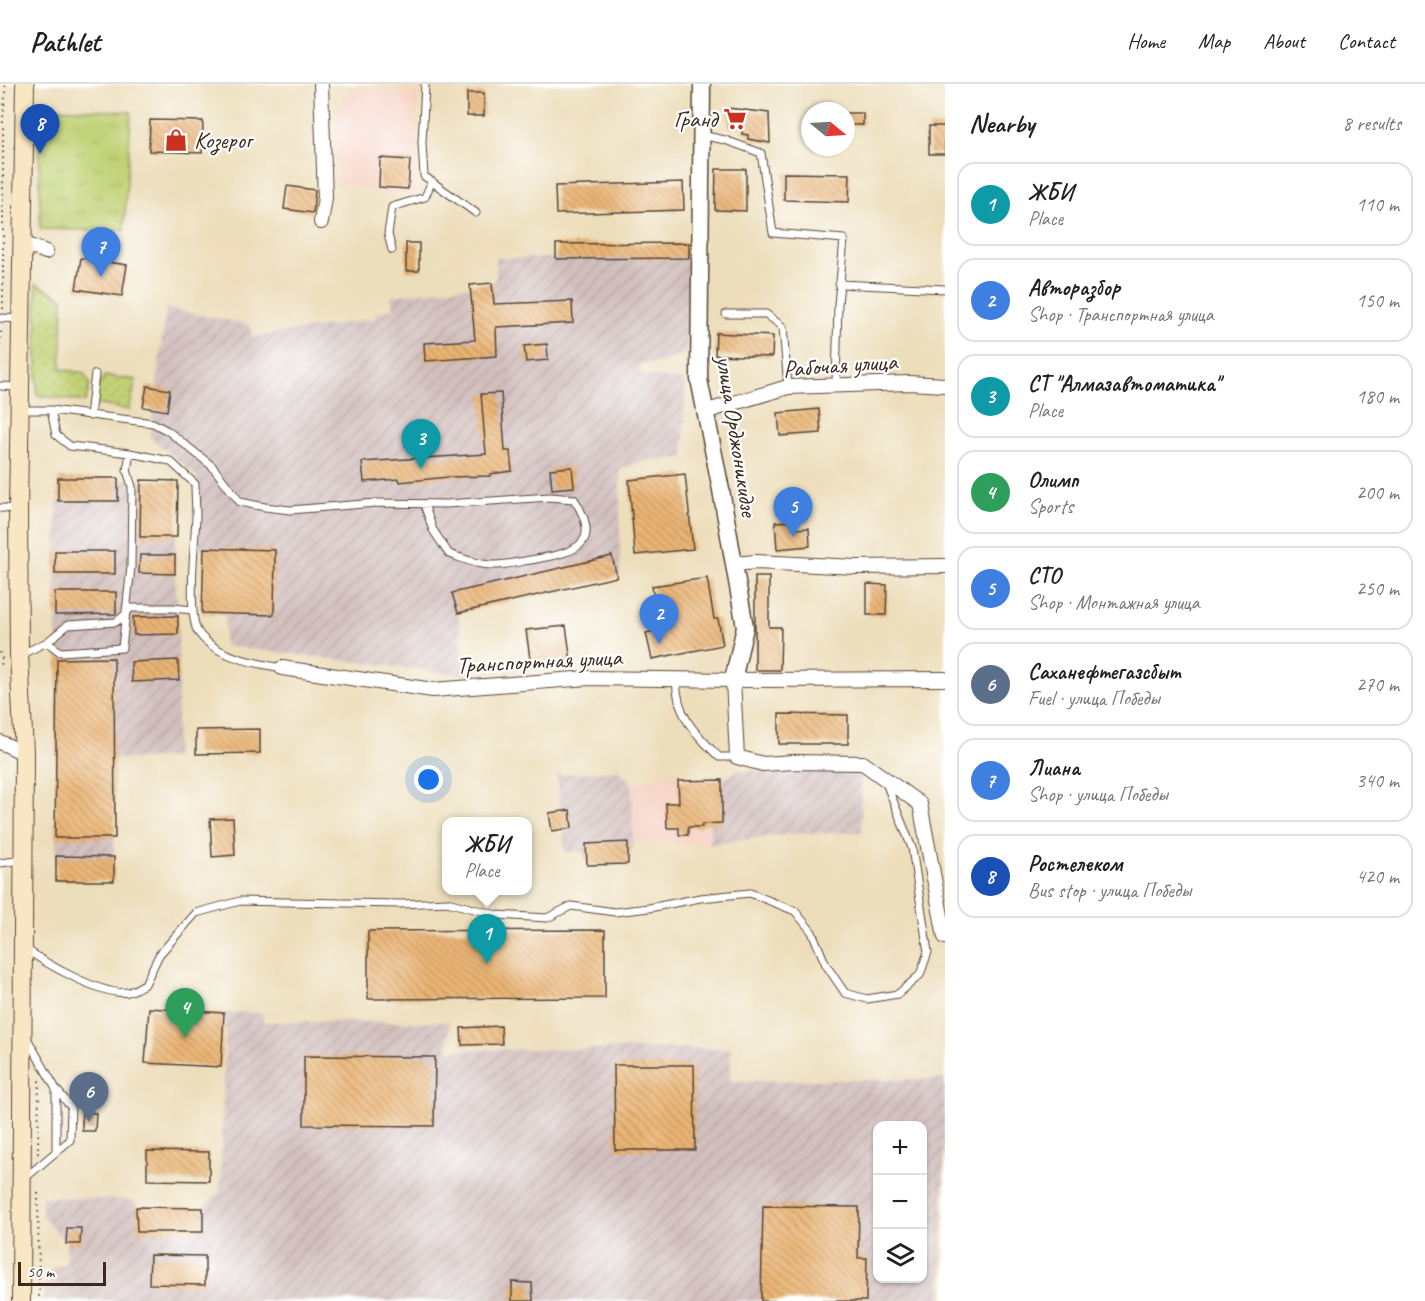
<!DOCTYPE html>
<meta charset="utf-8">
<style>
body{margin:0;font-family:Caveat,sans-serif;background:#f2f2f2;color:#202124}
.controls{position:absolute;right:18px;bottom:18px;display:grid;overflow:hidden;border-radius:12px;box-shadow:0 2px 4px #0004}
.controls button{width:54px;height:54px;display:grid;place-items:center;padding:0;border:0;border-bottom:2px solid #e0e0e0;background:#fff;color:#202124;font:30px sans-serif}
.compass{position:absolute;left:801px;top:18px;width:54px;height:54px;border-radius:50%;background:#fff;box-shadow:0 2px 4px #0004;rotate:108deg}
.scale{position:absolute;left:18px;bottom:15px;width:88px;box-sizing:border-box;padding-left:6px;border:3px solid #3b2a1e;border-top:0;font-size:16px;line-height:21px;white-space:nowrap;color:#3b2a1e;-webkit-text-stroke:4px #fff;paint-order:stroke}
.you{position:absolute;left:429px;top:696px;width:21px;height:21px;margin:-15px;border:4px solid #fff;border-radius:50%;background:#1a73e8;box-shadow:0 0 0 9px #1a73e833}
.badge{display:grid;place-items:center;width:39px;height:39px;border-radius:50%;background:#7c3aed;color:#fff;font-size:20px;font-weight:700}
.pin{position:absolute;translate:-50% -50px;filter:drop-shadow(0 2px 3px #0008)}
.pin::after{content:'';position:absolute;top:32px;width:21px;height:18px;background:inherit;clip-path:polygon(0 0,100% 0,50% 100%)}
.popup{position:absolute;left:442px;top:733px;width:90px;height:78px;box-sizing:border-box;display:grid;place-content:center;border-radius:12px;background:#fff;filter:drop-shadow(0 2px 4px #0005);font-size:20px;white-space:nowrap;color:#757577}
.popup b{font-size:22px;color:#202124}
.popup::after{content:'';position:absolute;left:50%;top:100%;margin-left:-12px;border:12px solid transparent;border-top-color:#fff}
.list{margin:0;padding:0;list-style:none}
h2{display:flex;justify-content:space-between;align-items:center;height:78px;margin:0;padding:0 24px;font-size:26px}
h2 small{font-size:20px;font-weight:400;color:#757577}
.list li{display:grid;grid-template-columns:39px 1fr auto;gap:18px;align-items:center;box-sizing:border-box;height:84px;margin:0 12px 12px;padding:0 12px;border:2px solid #e0e0e0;border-radius:18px}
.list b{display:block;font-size:22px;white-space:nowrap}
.list p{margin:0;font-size:20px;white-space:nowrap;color:#757577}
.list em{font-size:20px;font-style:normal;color:#757577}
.icon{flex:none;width:33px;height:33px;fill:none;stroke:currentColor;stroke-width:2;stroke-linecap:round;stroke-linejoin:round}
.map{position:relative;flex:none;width:945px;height:1217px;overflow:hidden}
header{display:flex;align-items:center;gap:36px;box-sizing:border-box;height:84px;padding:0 30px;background:#fff;border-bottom:2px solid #e0e0e0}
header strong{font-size:28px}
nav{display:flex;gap:33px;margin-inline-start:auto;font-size:21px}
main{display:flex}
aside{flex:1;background:#fff}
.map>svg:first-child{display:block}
.built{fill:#f6d2c3}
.industrial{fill:url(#industrial-furrows);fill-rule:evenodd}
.grass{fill:url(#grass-dots);stroke:#7e7e49;stroke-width:1.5}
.park{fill:url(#park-tufts);stroke:#7e7e49;stroke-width:1.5}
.building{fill:url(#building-back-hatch)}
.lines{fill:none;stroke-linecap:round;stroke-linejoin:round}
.service-casing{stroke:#564536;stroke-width:9}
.minor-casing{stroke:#564536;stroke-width:16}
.tertiary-casing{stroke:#564536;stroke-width:19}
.secondary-casing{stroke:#564536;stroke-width:20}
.path{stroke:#564536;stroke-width:2;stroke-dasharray:1.5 4.5;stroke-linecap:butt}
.service{stroke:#fff;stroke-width:7}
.minor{stroke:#fff;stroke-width:14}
.tertiary{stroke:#fff;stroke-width:16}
.secondary{stroke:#f9e7c3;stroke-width:18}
.labels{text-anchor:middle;stroke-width:4.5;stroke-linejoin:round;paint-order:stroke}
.poi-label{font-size:24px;fill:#3b2a1e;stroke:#fff;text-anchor:end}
.street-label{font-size:24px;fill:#3b2a1e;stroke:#fff}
</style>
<header>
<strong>Pathlet</strong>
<nav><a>Home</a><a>Map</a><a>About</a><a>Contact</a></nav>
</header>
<main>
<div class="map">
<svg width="945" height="1217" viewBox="0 0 945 1217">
<defs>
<pattern id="industrial-furrows" width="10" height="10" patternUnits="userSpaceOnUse" patternTransform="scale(1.5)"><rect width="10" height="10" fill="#d1bfbd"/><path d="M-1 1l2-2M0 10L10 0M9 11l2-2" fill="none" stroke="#b4a4a2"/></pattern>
<pattern id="grass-dots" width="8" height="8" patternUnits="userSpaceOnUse" patternTransform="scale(1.5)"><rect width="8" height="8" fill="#c1d174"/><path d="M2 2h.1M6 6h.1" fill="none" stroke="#a7b464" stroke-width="1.8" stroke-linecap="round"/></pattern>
<pattern id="park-tufts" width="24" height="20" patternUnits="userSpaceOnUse" patternTransform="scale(1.5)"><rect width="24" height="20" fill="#c1d174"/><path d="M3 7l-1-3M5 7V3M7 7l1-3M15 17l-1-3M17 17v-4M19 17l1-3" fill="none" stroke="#a7b464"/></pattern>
<pattern id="building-back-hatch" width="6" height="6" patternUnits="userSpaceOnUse" patternTransform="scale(1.5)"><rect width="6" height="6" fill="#ebb575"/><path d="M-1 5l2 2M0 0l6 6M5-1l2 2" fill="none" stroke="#c0935f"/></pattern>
</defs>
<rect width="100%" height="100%" fill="#fff"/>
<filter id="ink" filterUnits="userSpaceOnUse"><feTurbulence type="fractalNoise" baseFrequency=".0167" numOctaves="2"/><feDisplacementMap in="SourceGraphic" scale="12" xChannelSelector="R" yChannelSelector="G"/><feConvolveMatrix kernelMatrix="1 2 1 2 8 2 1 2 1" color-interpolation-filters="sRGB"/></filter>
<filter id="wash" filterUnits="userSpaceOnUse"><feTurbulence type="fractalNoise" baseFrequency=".008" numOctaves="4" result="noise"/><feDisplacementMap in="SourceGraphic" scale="24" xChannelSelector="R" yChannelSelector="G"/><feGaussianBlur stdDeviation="1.35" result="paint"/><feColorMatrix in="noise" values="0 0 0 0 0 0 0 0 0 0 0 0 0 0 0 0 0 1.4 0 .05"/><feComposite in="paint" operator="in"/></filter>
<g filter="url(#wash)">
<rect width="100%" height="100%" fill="#eddebb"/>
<path class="built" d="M348 6 419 8 416 110 384 109 338 100 336 65 337 28Z
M678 687 679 697 722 696V739L710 740V760L633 758 632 699 664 693Z"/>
<path class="industrial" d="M496 174H689L686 268 664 278 639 280 640 290 685 297 684 374 643 377 620 385V491L458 529 466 591 224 562 225 530 202 529 204 464 197 463V392L150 353 166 224 250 241 253 253 375 235 376 229 394 224 391 212 492 199 496 194Z
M58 394 178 397 175 490 178 532 179 596 175 674 114 675V797L56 772 57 575 55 508Z
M860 682 862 748 790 750 710 760V739H722V696L738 687Z
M618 686 632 699 633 758 628 780 587 781 583 767 565 768 557 691Z
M226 928 262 929 263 938H449L448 966 731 964 730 997 945 995 941 1217H43L44 1202 52 1184 67 1179 66 1158 42 1132V1113L133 1116 137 1123 203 1124 220 1107ZM878 1042H922V1194H878Z"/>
<path class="grass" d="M36 200 63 214 61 285 84 289 90 301 85 318 37 311Z
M105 292 136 296 129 326 94 320 97 303Z"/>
<path class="park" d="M39 23 131 28 124 147 40 145Z"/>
<g id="blocks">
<path class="building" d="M467 9H484V32H467Z
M728 24 769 29 770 59 748 55V51L742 50V44H729Z
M846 29H863V41H846Z
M150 36 203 37 202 69 149 67Z
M929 42H945V70H929Z
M380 74 410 76 408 105 379 103Z
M716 85H746V127L715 126Z
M784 89 850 90 849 118 784 116Z
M683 98 684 126 556 130 555 102Z
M287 102 315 106 313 129 284 125Z
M406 159H419V187H406Z
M689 159V174L556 175V160Z
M81 174 127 181 122 212 76 205Z
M492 199 494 220 572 217 573 239 496 243 497 272 425 277 424 259 475 256 470 201Z
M716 249 773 252 772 273 715 271Z
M547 260 548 276 526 278 524 262Z
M147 302 170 306 167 327 143 323Z
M501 309 505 367H510L512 387 490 390V392L448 393 400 398 399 395 364 398 362 378 486 370 481 310Z
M819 325 821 349 780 352 778 329Z
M572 383 574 403 552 405 550 385Z
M685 390 693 465 635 471 629 396Z
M58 394H118V417H58Z
M141 396 178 397 177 453H140Z
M795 437V445L809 444 810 462 777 465 775 438Z
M204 464 275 466 274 531 202 529Z
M55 467H115V490H55Z
M140 471H175V490L139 489Z
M612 472 617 493 458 529 452 509Z
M755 493H769V543H781L780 586H755Z
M707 494 714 535H718L723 561 652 575 646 549 658 546 652 502Z
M867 500 887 501 886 531H867Z
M55 508H116V530L55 531Z
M178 532V550L134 551 133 533Z
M566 542 571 577 531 582 526 546Z
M114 574 115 754H55L57 575Z
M178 576 179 596 132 598 131 578Z
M779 630 848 631V660H779Z
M260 645V669L196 670V646Z
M722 696V739L702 740V743H688V751H679V744H667L666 719H679L678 697Z
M570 726 572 744 552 747 549 729Z
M233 734 235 771 212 773 210 735Z
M628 758V780L587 781 586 760Z
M56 772 114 773V797H56Z
M605 846V914L368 915V847Z
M149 924 224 929 221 983 145 979Z
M501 942 502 960 462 961 461 944Z
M304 972 435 973 434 1042 304 1041Z
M614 981H694L695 1066H615Z
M82 1028 96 1029 95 1047H82Z
M147 1067 209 1068V1097L147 1096Z
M763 1122 859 1123 858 1174H867L866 1217H761Z
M136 1123 203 1124V1148H137Z
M67 1144H81L80 1160H66Z
M150 1171 205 1172V1201L149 1200Z
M512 1198 532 1199 533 1217H512Z"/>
</g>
</g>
<g filter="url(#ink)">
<use href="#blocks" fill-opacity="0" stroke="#564536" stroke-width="1.5"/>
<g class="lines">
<g class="service-casing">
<path id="service" d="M425 0 422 59 424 92 476 129
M701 51 725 56 761 69 773 149 844 155 838 220 836 301
M392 166 388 150 392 123 425 113 432 97
M839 200 945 205
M726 230H766L783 243 788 303
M0 234 21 235
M0 302 20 303
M21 326H51L153 339 168 347 212 382 240 418 265 423 290 426 376 419 446 420 550 413 574 415C603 460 577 468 536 475 522 477 508 481 494 481 479 482 462 474 449 470L433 446 424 420
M51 326 56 351 70 362 130 369 170 377 195 400C195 411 196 422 196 433 195 456 187 531 198 548 215 573 255 579 282 584
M90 332 95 290
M0 424 18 425
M47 558 60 568 122 564 131 483 132 403 127 386 130 369
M22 570 47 558 68 541 116 538 126 530 130 524H173L193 526
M676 595C677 633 694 648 719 673H737
M0 779 23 776
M25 864C44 879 104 913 128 908 134 907 140 902 145 900L159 871 196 829 240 817 400 820 447 818 497 831 547 834 571 822 615 828 649 824 700 814 750 809 795 827 812 848 826 881 845 909 867 915 898 910 920 891 928 868 912 764 886 699
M56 1005V1067
M25 1094 70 1056 71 1023 56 1005 28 956"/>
</g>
<g class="minor-casing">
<path id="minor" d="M321 138 325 114 321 0
M22 159 46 168
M704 328 788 303 909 299 945 301
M733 480 756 478 856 483 945 482
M282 584 433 606 588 594 733 596 945 595
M733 596 737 673 763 680 794 678 863 679 920 720 945 853
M0 658 24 669"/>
</g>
<g class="tertiary-casing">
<path id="tertiary" d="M702 0 699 295 721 406 745 543 733 596"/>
</g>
<g class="secondary-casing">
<path id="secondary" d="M21 1217 24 669 19 570 18 425 25 0"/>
</g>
<path class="path" d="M3 225V35L6 0
M0 267 1 243
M0 568 3 577 0 582
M38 1070 39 995
M38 1109 39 1217"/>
<use href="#service" class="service"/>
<use href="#minor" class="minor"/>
<use href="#tertiary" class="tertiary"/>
<use href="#secondary" class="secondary"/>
</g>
</g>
<defs>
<g id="supermarket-bare" transform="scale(1.8)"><path d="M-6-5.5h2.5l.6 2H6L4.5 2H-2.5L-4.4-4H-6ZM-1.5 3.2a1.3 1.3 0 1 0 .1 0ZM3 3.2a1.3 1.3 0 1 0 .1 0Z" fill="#c8321e" stroke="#fff" stroke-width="2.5" paint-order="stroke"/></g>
<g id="shop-bare" transform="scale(1.8)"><path d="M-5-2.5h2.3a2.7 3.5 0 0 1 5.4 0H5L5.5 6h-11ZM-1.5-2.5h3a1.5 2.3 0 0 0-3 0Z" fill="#c8321e" stroke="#fff" stroke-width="2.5" paint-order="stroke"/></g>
</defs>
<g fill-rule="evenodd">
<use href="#supermarket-bare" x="735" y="35"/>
<use href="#shop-bare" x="176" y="56"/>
</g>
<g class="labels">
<g class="poi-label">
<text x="717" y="43">Гранд</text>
<text x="194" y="64" text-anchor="start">Козерог</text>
</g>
<g class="street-label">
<text transform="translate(840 281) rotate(-4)" y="8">Рабочая улица</text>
<text transform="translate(737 352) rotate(81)" y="8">улица Орджоникидзе</text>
<text transform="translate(539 577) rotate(-3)" y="8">Транспортная улица</text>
</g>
</g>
</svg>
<div class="controls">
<button>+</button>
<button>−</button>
<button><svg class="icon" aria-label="layers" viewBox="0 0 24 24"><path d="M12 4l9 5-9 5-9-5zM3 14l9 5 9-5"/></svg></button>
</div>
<svg class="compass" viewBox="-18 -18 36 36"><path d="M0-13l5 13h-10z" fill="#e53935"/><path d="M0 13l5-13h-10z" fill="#757577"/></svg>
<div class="scale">50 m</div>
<div class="you"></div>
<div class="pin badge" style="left:487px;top:880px;background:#0f9aa8">1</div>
<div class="popup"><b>ЖБИ</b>Place</div>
<div class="pin badge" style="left:659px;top:560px;background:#3f7fe0">2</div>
<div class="pin badge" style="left:421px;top:385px;background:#0f9aa8">3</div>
<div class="pin badge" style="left:185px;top:954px;background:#2e9e5b">4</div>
<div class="pin badge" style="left:793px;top:453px;background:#3f7fe0">5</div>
<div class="pin badge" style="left:89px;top:1038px;background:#5c6f8a">6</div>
<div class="pin badge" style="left:101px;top:193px;background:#3f7fe0">7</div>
<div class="pin badge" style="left:40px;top:70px;background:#1a4fb4">8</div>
</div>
<aside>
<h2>Nearby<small>8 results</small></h2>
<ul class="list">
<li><span class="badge" style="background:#0f9aa8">1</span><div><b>ЖБИ</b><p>Place</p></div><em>110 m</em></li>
<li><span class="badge" style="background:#3f7fe0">2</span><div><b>Авторазбор</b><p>Shop · Транспортная улица</p></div><em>150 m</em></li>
<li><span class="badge" style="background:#0f9aa8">3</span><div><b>СТ &quot;Алмазавтоматика&quot;</b><p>Place</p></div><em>180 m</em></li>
<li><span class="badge" style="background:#2e9e5b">4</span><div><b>Олимп</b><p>Sports</p></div><em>200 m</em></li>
<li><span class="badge" style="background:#3f7fe0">5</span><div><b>СТО</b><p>Shop · Монтажная улица</p></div><em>250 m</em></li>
<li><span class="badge" style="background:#5c6f8a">6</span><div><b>Саханефтегазсбыт</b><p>Fuel · улица Победы</p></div><em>270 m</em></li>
<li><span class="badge" style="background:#3f7fe0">7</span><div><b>Лиана</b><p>Shop · улица Победы</p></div><em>340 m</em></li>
<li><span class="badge" style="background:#1a4fb4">8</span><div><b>Ростелеком</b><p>Bus stop · улица Победы</p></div><em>420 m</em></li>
</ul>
</aside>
</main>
